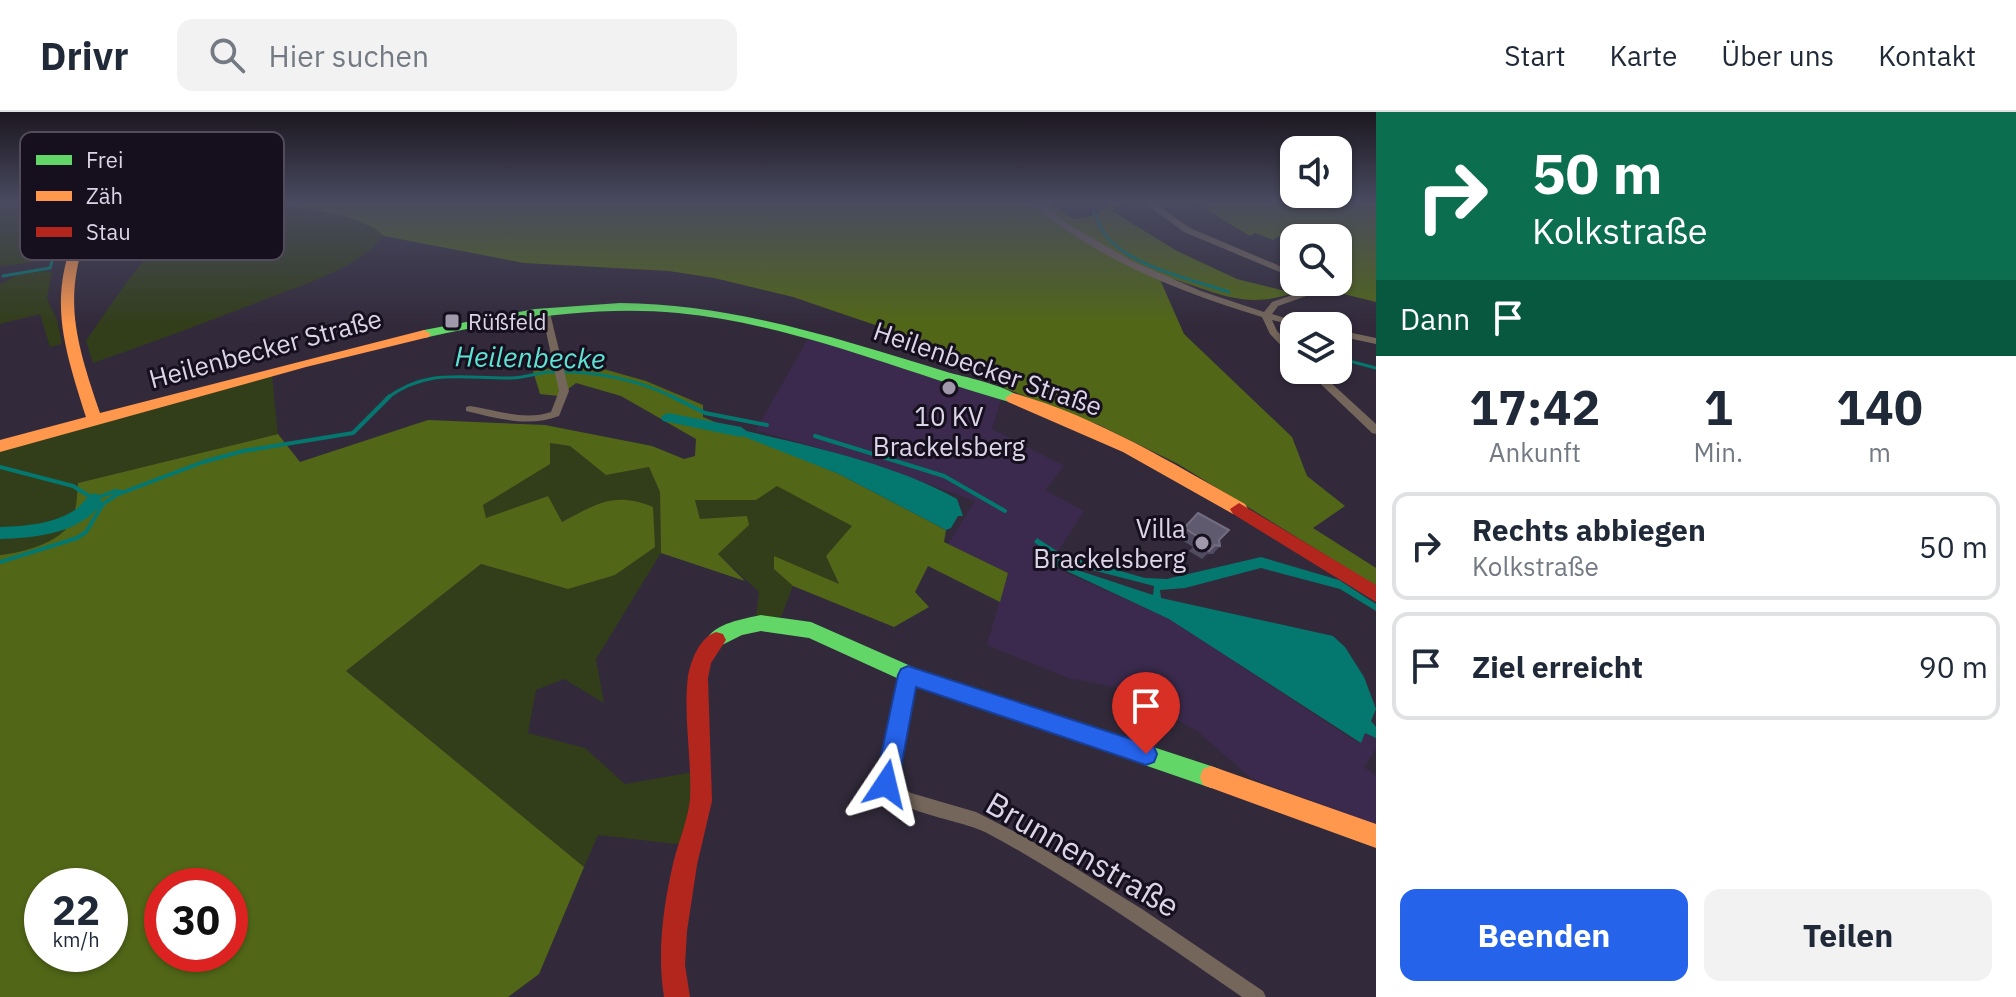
<!DOCTYPE html>
<html lang="de">
<meta charset="utf-8">
<style>
body{margin:0;font-family:"IBM Plex Sans",sans-serif;background:#f2f2f3;color:#1f2937;height:100vh;display:flex;flex-direction:column;font-size:30px;white-space:nowrap}
*{box-sizing:border-box;margin:0}
p{font-size:26px;color:#747a83}
.icon{flex:none;width:44px;height:44px;fill:none;stroke:currentColor;stroke-width:2;stroke-linecap:round;stroke-linejoin:round}
.map{position:relative;flex:1;overflow:hidden}
.side{display:flex;flex-direction:column;background:#fff;width:640px}
.side>*{flex:none}
.top-card{background:#0b6e4f;color:#fff;overflow:hidden}
.fabs{position:absolute;left:1280px;top:24px;display:grid;gap:16px}
.fabs a{display:grid;place-items:center;width:72px;height:72px;border-radius:16px;background:#fff;box-shadow:0 2px 6px #0004;font-size:40px}
.speed{position:absolute;left:24px;top:756px;display:flex;gap:16px;font-size:40px;font-weight:700;text-align:center}
.speed>*{display:grid;place-content:center;width:104px;height:104px;border-radius:50%;background:#fff;box-shadow:0 2px 6px #0004;line-height:1}
.speed small{font-size:20px;font-weight:400}
.speed .limit{border:12px solid #d22;background:#fff;color:#111}
.pin{position:absolute;display:grid;place-items:center;width:68px;height:68px;color:#fff;margin:-82px -34px;border-radius:50% 50% 50% 0;rotate:-45deg;box-shadow:0 0 8px #0007}
.pin .icon{rotate:45deg}
.me{position:absolute;width:88px;margin:-44px;rotate:10deg;stroke-linejoin:round;filter:drop-shadow(0 0 6px #0008)}
.turn{display:flex;align-items:center;gap:28px;height:168px;padding:0 24px;font-size:36px}
.turn .icon{width:104px;height:104px;stroke-width:2.5}
.turn b{display:block;font-size:56px;line-height:68px}
.then{display:flex;align-items:center;height:76px;padding:0 24px;background:#0003;gap:16px;font-size:30px}
.eta{display:flex;justify-content:space-evenly;align-items:center;height:136px;text-align:center}
.eta b{font-size:48px;font-weight:700;line-height:56px}
.action{display:flex;gap:16px;margin-top:auto;padding:16px 24px}
.action a{flex:1;height:92px;border-radius:16px;background:#2563eb;color:#fff;font-size:32px;font-weight:700;line-height:92px;text-align:center}
.action a+a{background:#f2f2f3;color:#1f2937}
ul{padding:0;list-style:none}
li{display:flex;align-items:center;gap:24px;height:108px;margin:0 16px 12px;padding:0 8px;border:4px solid #e0e1e3;border-radius:16px}
li div{flex:1}
li b{display:block;font-size:30px}
li em{font-style:normal}
header{display:flex;align-items:center;gap:48px;box-sizing:border-box;height:112px;padding:0 40px;background:#fff;border-bottom:2px solid #e0e1e3}
header strong{font-size:38px}
nav{display:flex;gap:44px;margin-inline-start:auto;font-size:28px}
.search{width:560px;height:72px;background:#f2f2f3;display:flex;align-items:center;gap:20px;box-sizing:border-box;padding:0 28px;border-radius:16px;color:#747a83;font-size:30px}
main{display:flex;flex:1;min-height:0}
.map>svg:first-child{display:block}
</style>
<header>
<strong>Drivr</strong>
<div class="search"><svg class="icon" aria-label="search" viewBox="0 0 24 24"><circle cx="10" cy="10" r="6"/><path d="M15 15l6 6"/></svg>Hier suchen</div>
<nav><a>Start</a><a>Karte</a><a>Über uns</a><a>Kontakt</a></nav>
</header>
<main>
<div class="map">
<svg width="1376" height="885" viewBox="0 0 1376 885">
<rect width="100%" height="100%" fill="#322a3b"/>
<!-- built -->
<path fill="#3b2a4d" d="M812 220 1004 276 992 317 1064 354 1045 378 1084 399 1049 453 1169 507 1349 625 1361 631 1365 621 1376 626V637L1364 655 1376 664V713L1251 666 1197 619 1115 575 1068 566 987 533 1008 461 948 432 975 389 871 351 756 318Z"/>
<!-- green -->
<path fill="#323d1a" d="M0 89H93L66 145 0 155Z
M224 89C259 89 361 101 384 124 355 158 302 173 261 189 205 211 150 231 93 251L86 229C130 165 152 124 224 89Z
M44 159 52 160 47 187 57 208 62 232 50 235 40 202 0 212V172L17 163Z
M272 263 278 322 78 371C77 382 77 393 75 403 68 429 23 441 0 443V337Z
M550 331 570 334 606 363 649 355 660 380 661 441 596 547 604 591 564 567 536 578 528 621 585 636 625 672 699 659 685 733 598 723 584 755 346 559 481 452 568 477 597 392 561 410 547 384 486 407 483 393 549 352Z
M777 373 853 414 826 444 839 472 775 457 793 474 781 505H756L759 480 718 442 748 413 700 407 695 388H756Z"/>
<!-- forest -->
<path fill="#516717" fill-rule="evenodd" d="M249 89H1047L1073 107 1089 105 1109 94 1105 89H1127L1112 99 1177 139 1237 167 1293 181C1239 200 1209 175 1158 163L1184 222 1292 325 1307 364 1345 394 1313 416 1376 456V474L1178 352 1099 313 1004 276 1010 259 793 185 714 166 669 159 524 151 384 124C359 99 284 95 249 89Z
M1192 89H1376V190L1327 178 1325 170H1338V126L1294 128 1281 123 1273 128 1255 121 1250 124Z
M582 251 646 269 703 293V305L839 362 946 418 944 430 1008 461 1000 490 928 454 915 480 929 495 894 515 793 474 774 457V444L839 472 826 444 852 414 777 374 756 388H695L700 407 747 404 749 413 718 442 745 469 661 441 660 380 649 355 606 363 570 334 550 331V352L483 393 486 406 548 384 562 410C596 392 615 379 653 395L655 435 615 463 568 477 481 452 346 559 584 755 539 862 508 885H0V443C23 441 68 429 74 403 77 393 77 382 78 371L278 322 300 350 428 308 545 313 652 334 684 347 695 344 696 327 621 284 576 271 559 284 540 282 533 259ZM42 774H110V842H42ZM162 774H230V842H162Z"/>
<!-- water -->
<path fill="#04776f" fill-rule="evenodd" d="M742 318C813 335 892 351 957 387L963 404H958L951 416 946 418 839 362 740 323Z
M1037 426 1063 443 1145 466 1167 467 1261 445 1339 468 1376 492V499L1340 477 1261 456 1185 476 1160 478 1161 486 1333 524 1345 535 1364 565 1376 597 1371 609 1376 615V626L1365 621 1361 631 1169 507 1056 454V446L1034 430ZM1065 451 1154 474 1153 483 1065 454Z"/>
<g fill="none" stroke-linecap="round" stroke-linejoin="round">
<!-- stream-far1 -->
<path stroke="#04776f" stroke-width="3" d="M1093 98C1097 105 1099 114 1104 121 1127 154 1193 168 1229 180
M3 164 50 156 56 137 82 89
M1338 246 1376 256
M387 286C429 255 465 267 512 266 524 266 536 261 549 260 590 258 638 267 675 286"/>
<!-- stream -->
<path stroke="#04776f" stroke-width="4" d="M671 284 705 301 767 313
M815 324 944 364 1005 399
M0 355 73 374 94 387 115 379 121 380
M0 450 77 426 86 420 103 392 116 383 203 350 243 339 353 321 390 284"/>
<!-- canal -->
<path fill="#04776f" fill-rule="evenodd" d="M668 301 741 315 748 320 741 325 663 309 661 306 663 303Z
M94 381 99 383 102 391C80 422 34 426 0 427V415C26 414 53 412 75 398 83 392 86 385 94 381Z"/>
<!-- street -->
<path fill="#74665b" fill-rule="evenodd" d="M1029 89H1038L1066 111 1132 149 1201 179 1264 200 1272 190 1309 177 1310 176 1305 170H1314L1319 176 1315 181 1278 194 1272 202 1312 214H1297L1272 208 1277 219 1294 236V245L1291 244 1270 222 1262 205C1180 180 1095 147 1029 89Z
M1142 89H1152L1190 116 1294 160V166L1184 120Z
M546 198 550 201 569 279 559 304C529 316 496 306 466 299V295L470 294C496 298 525 309 551 300L559 279 542 201Z
M1338 218 1376 226V232L1338 224Z
M1306 258H1317L1376 312V322L1372 321Z
M908 557 913 559 915 563 894 669 911 681 976 700 1025 725 1142 797 1263 879 1266 885H1242C1183 844 1125 804 1064 766 1038 750 1012 734 985 720 961 708 890 699 880 675 878 671 879 667 880 663L901 563 903 559Z"/>
<!-- fast -->
<path fill="#63d668" fill-rule="evenodd" d="M620 191C734 192 839 227 947 260 965 265 1008 274 1021 286L1013 291C902 260 794 212 678 201 592 193 507 208 424 226L417 222 424 218 535 197Z
M761 503 811 510 922 559 1211 654 1219 657 1222 665 1219 673 1211 676 910 572 809 526 761 519 742 523 716 536 709 534 706 528C715 511 743 507 761 503Z"/>
<!-- slow -->
<path fill="#ff974d" fill-rule="evenodd" d="M90 89H101C60 174 71 216 100 301L424 218 431 222 429 225 306 255 0 340V328L86 305C58 217 46 175 90 89Z
M1013 281C1095 304 1172 351 1245 392L1248 397 1245 402H1233L1123 340 1008 290 1005 286Z
M1211 654 1376 712V736L1203 673 1200 665 1203 657Z"/>
<!-- jam -->
<path fill="#b3261e" fill-rule="evenodd" d="M1239 391 1376 473V490L1233 402 1230 397Z
M716 520 723 522 726 528 711 551 708 566 712 689 697 753 687 819 685 853 690 885H664C657 840 663 796 673 752 678 731 688 708 690 687 692 646 683 604 688 564 691 548 700 525 716 520Z"/>
</g>
<!-- wall -->
<path fill="#504b60" d="M1184 416 1219 429 1220 434 1213 442H1207L1202 447 1189 439 1193 435 1177 425Z"/>
<!-- building -->
<path fill="#605a6f" stroke="#736d82" stroke-width="2" d="M1198 401 1229 418 1219 428 1220 434 1215 433 1209 439 1196 431 1200 426 1184 416Z"/>
<!-- sky -->
<linearGradient id="sky" x2="0" y2="1"><stop stop-color="#1c1720"/><stop offset="0.42" stop-color="#494a60"/><stop offset="1" stop-color="#494a60" stop-opacity="0"/></linearGradient>
<rect width="1376" height="213" fill="url(#sky)"/>
<!-- route -->
<path fill="#2563eb" stroke="#184099" stroke-width="2" d="M908 554 1146 632 1154 635 1157 642 1154 650 1146 653 916 575 898 672 894 680 886 683 878 680 875 672 898 563 901 557Z"/>
<!-- markers -->
<g fill="#a098ab" stroke="#16101e" stroke-width="3">
<rect x="444" y="201" width="16" height="16" rx="4"/>
<circle cx="949" cy="276" r="8"/>
<circle cx="1202" cy="431" r="8"/>
</g>
<g text-anchor="middle" dominant-baseline="central" stroke-width="6" stroke-linejoin="round" paint-order="stroke">
<!-- far-poi labels -->
<g font-size="22" fill="#dcd4e8" stroke="#16101e" text-anchor="start">
<text x="468" y="209">Rüßfeld</text>
</g>
<!-- street labels -->
<g font-size="26" fill="#dcd4e8" stroke="#16101e">
<text transform="translate(265 236) rotate(-15)">Heilenbecker Straße</text>
<text transform="translate(988 256) rotate(19)">Heilenbecker Straße</text>
</g>
<!-- poi labels -->
<g font-size="26" fill="#dcd4e8" stroke="#16101e">
<text x="949" y="304">10 KV<tspan x="949" dy="30">Brackelsberg</tspan></text>
<text x="1186" y="416" text-anchor="end">Villa<tspan x="1186" dy="30">Brackelsberg</tspan></text>
</g>
<!-- water labels -->
<g font-size="28" font-style="italic" fill="#5de3d4" stroke="#16101e">
<text transform="translate(530 245) rotate(1)">Heilenbecke</text>
</g>
<!-- near-street labels -->
<g font-size="32" fill="#dcd4e8" stroke="#16101e">
<text transform="translate(1083 742) rotate(30)">Brunnenstraße</text>
</g>
</g>
<!-- legend -->
<rect x="20" y="20" width="264" height="128" rx="12" fill="#16101e" stroke="#514b5b" stroke-width="2"/>
<rect x="36" y="43" width="36" height="10" fill="#63d668"/>
<rect x="36" y="79" width="36" height="10" fill="#ff974d"/>
<rect x="36" y="115" width="36" height="10" fill="#b3261e"/>
<g font-size="22" fill="#dcd4e8">
<text x="86" y="56">Frei</text>
<text x="86" y="92">Zäh</text>
<text x="86" y="128">Stau</text>
</g>
</svg>
<div class="fabs">
<a><svg class="icon" aria-label="sound" viewBox="0 0 24 24"><path d="M4 9h4l5-4v14l-5-4H4zM17 9q2 3 0 6"/></svg></a>
<a><svg class="icon" aria-label="search" viewBox="0 0 24 24"><circle cx="10" cy="10" r="6"/><path d="M15 15l6 6"/></svg></a>
<a><svg class="icon" aria-label="layers" viewBox="0 0 24 24"><path d="M12 4l9 5-9 5-9-5zM3 14l9 5 9-5"/></svg></a>
</div>
<div class="speed"><div>22<small>km/h</small></div><div class="limit">30</div></div>
<div class="pin" style="left:1146px;top:642px;background:#d93025"><svg class="icon" aria-label="arrive" viewBox="0 0 24 24"><path d="M6 21V4h12l-3 4 3 4H6"/></svg></div>
<svg class="me" style="left:886px;top:672px" viewBox="-20 -20 40 40"><path d="M0-17L14 15 0 8-14 15z" fill="#2563eb" stroke="#fff" stroke-width="4"/></svg>
</div>
<section class="side">
<div class="top-card">
<div class="turn"><svg class="icon" aria-label="right" viewBox="0 0 24 24"><path d="M7 20v-9h11M14 6l5 5-5 5"/></svg><div><b>50 m</b>Kolkstraße</div></div>
<div class="then">Dann<svg class="icon" aria-label="arrive" viewBox="0 0 24 24"><path d="M6 21V4h12l-3 4 3 4H6"/></svg></div>
</div>
<div class="eta">
<div><b>17:42</b><p>Ankunft</p></div>
<div><b>1</b><p>Min.</p></div>
<div><b>140</b><p>m</p></div>
</div>
<ul>
<li><svg class="icon" aria-label="right" viewBox="0 0 24 24"><path d="M7 20v-9h11M14 6l5 5-5 5"/></svg><div><b>Rechts abbiegen</b><p>Kolkstraße</p></div><em>50 m</em></li>
<li><svg class="icon" aria-label="arrive" viewBox="0 0 24 24"><path d="M6 21V4h12l-3 4 3 4H6"/></svg><div><b>Ziel erreicht</b></div><em>90 m</em></li>
</ul>
<div class="action"><a>Beenden</a><a>Teilen</a></div>
</section>
</main>
